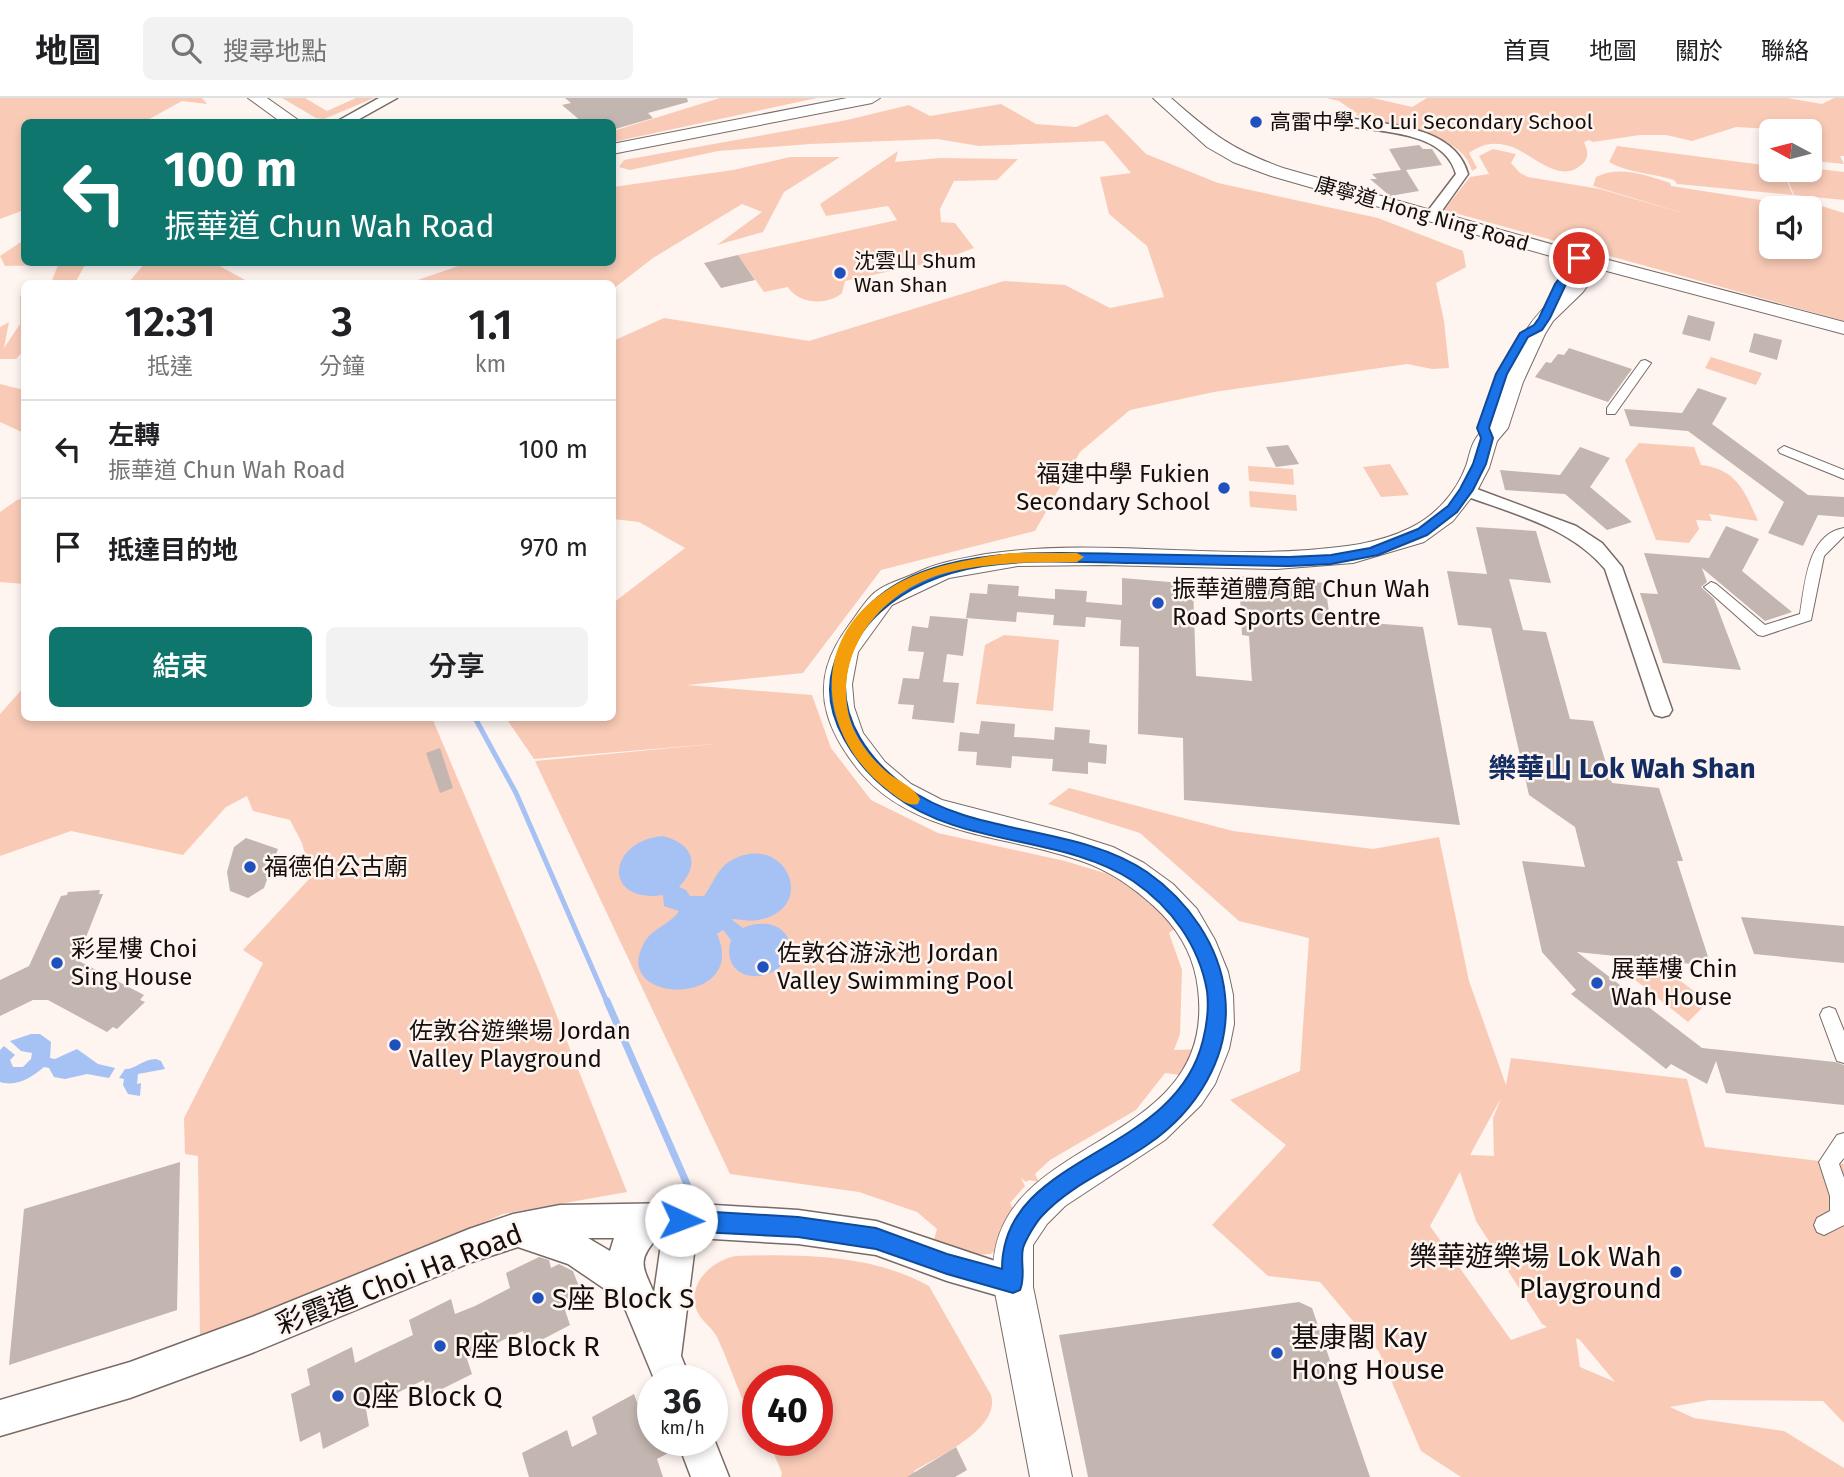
<!DOCTYPE html>
<html lang="zh-TW">
<meta charset="utf-8">
<style>
body{margin:0;font-family:"Fira Sans","Noto Sans TC",sans-serif;background:#f2f2f2;color:#202124;height:100vh;display:flex;flex-direction:column;font-size:26px;white-space:nowrap}
*{box-sizing:border-box;margin:0}
p{font-size:23px;color:#757577}
.icon{flex:none;width:38px;height:38px;fill:none;stroke:currentColor;stroke-width:2;stroke-linecap:round;stroke-linejoin:round}
.map{position:relative;flex:1;overflow:hidden}
.panel{position:absolute;left:21px;top:182px;width:595px;height:441px;display:flex;flex-direction:column;background:#fff;border-radius:10px;box-shadow:0 4px 10px #0003}
.panel>*{flex:none}
.top-card{position:absolute;left:21px;top:21px;width:595px;height:147px;border-radius:10px;box-shadow:0 4px 10px #0003;background:#0f766e;color:#fff;overflow:hidden}
.needle{width:46px;rotate:277deg}
.tools{position:absolute;left:1759px;top:21px;display:grid;gap:14px}
.tools a{display:grid;place-items:center;width:63px;height:63px;border-radius:10px;background:#fff;box-shadow:0 4px 10px #0003;font-size:35px}
.speed{position:absolute;left:637px;top:1267px;display:flex;gap:14px;font-size:35px;font-weight:700;text-align:center}
.speed>*{display:grid;place-content:center;width:91px;height:91px;border-radius:50%;background:#fff;box-shadow:0 4px 10px #0003;line-height:1}
.speed small{font-size:18px;font-weight:400}
.speed .limit{border:10px solid #d22;background:#fff;color:#111}
.pin{position:absolute;display:grid;place-items:center;width:60px;height:60px;color:#fff;margin:-30px;border:4px solid #fff;border-radius:50%;box-shadow:0 2px 7px #0007}
.me{position:absolute;width:77px;margin:-38px;rotate:92deg;stroke-linejoin:round;filter:drop-shadow(0 0 5px #0008)}
.turn{display:flex;align-items:center;gap:24px;height:147px;padding:0 28px;font-size:32px}
.turn .icon{width:91px;height:91px;stroke-width:2.5}
.turn b{display:block;font-size:49px;line-height:60px}
.eta{display:flex;justify-content:space-evenly;align-items:center;height:119px;text-align:center}
.eta b{font-size:42px;font-weight:600;line-height:49px}
.primary-button{display:flex;gap:14px;margin-top:auto;padding:14px 28px}
.primary-button a{flex:1;height:80px;border-radius:10px;background:#0f766e;color:#fff;font-size:28px;font-weight:600;line-height:80px;text-align:center}
.primary-button a+a{background:#f2f2f2;color:#202124}
ul{padding:0;list-style:none}
li{display:flex;align-items:center;gap:21px;height:98px;padding:0 28px;border-top:2px solid #e0e0e0}
li div{flex:1}
li b{display:block;font-size:26px}
li em{font-style:normal}
header{display:flex;align-items:center;gap:42px;box-sizing:border-box;height:98px;padding:0 35px;background:#fff;border-bottom:2px solid #e0e0e0}
header strong{font-size:33px}
nav{display:flex;gap:38px;margin-inline-start:auto;font-size:24px}
.search{width:490px;height:63px;background:#f2f2f2;display:flex;align-items:center;gap:18px;box-sizing:border-box;padding:0 24px;border-radius:10px;color:#757577;font-size:26px}
.map>svg:first-child{display:block}
</style>
<header>
<strong>地圖</strong>
<div class="search"><svg class="icon" aria-label="search" viewBox="0 0 24 24"><circle cx="10" cy="10" r="6"/><path d="M15 15l6 6"/></svg>搜尋地點</div>
<nav><a>首頁</a><a>地圖</a><a>關於</a><a>聯絡</a></nav>
</header>
<div class="map">
<svg width="1844" height="1379" viewBox="0 0 1844 1379">
<rect width="100%" height="100%" fill="#fef4f0"/>
<!-- green -->
<path fill="#f9cbb7" fill-rule="evenodd" d="M0 0H202L207 6 182 3 144 24H24V112L0 121Z
M282 0H305L327 13 356 0H374L324 21 316 20Z
M720 0H817L613 44V33Z
M1326 0H1373L1412 9 1427 0H1787L1822 6 1834 0H1844V58H1840L1844 66 1814 63 1810 59V33L1736 29 1692 43 1666 37H1640L1593 44 1589 42 1584 44C1588 54 1590 60 1580 68 1557 87 1527 50 1505 47 1491 44 1481 47 1469 55L1477 70 1472 73C1463 34 1389 26 1355 17L1358 16 1339 3Z
M1001 6 1036 26 1076 29 1107 16 1146 56 1218 85 1378 120 1463 153 1466 169 1436 185 1444 223 1449 270 1432 271 1407 266 1214 294 1130 312 1080 354 1035 433 881 472 803 575 687 587 812 597 831 650 871 702 938 735 1065 763 1108 776 1142 797 1149 806 1169 810 1180 827 1169 835 1182 872 1180 936 1174 952 1203 951 1188 978 1165 975 1136 1012 1050 1062 1035 1076 1039 1084 1029 1082 1026 1084 1021 1080 1025 1088 1010 1105 1024 1132 991 1156 929 1160 937 1131 917 1114 859 1094 730 1076 535 663 713 646 534 661 506 620H612L613 505 685 450 639 424 613 421V243L664 220 809 243 1004 183 1065 187 1110 210 1164 199 1147 148 1109 116 1100 79 1131 75 1104 43 979 48 937 41 810 46 718 53 630 72 619 69 624 62 847 22 909 7 930 18Z
M1617 48 1771 68V72H1782L1793 97 1677 86 1674 82C1652 75 1628 75 1609 64Z
M1493 51 1516 56 1511 65 1520 75 1528 79 1600 91 1693 118 1593 88 1596 79C1619 67 1646 77 1670 85L1671 88 1767 103 1815 106 1844 115V223L1444 112 1470 79 1489 76 1479 58ZM1810 110V149H1771V110Z
M898 53 895 64 940 60 1018 61 997 82 954 83 940 111 941 124 955 125 974 150 942 162 845 183 842 195C827 208 798 206 788 189L764 194 738 157 897 122 888 108 826 118 820 106Z
M790 59H840L784 94 763 134 717 147 762 114 742 106 653 160 613 191 612 186 409 185 467 165 612 164 613 89 733 72Z
M1810 70 1844 74V102L1794 97 1784 72Z
M24 142V164L86 165 75 185H51L58 167 5 168 0 158Z
M146 164 214 165 247 183 128 185Z
M20 198 24 199V252L16 261H0V229L9 224 4 250 20 226Z
M1711 259 1762 275 1756 287 1705 270Z
M0 286 24 292V335L0 324Z
M1639 345 1694 349 1701 367C1737 371 1745 394 1758 423L1709 416 1712 423 1696 422 1699 431 1689 445 1656 442 1625 362Z
M1390 366 1409 397 1381 399 1363 369Z
M1248 368 1293 371 1294 387 1249 383Z
M1249 393 1296 397 1297 413 1250 409Z
M24 400V486L0 484V414L17 402Z
M1004 537 1059 542 1053 613 976 606 985 547Z
M24 589V620H432L539 873 627 1094 503 1116 251 1228 200 1245 198 1058 185 1056 184 1020 263 865 243 852 311 779 302 745 290 722 253 713 247 698 226 709 183 757 71 733 0 758V616Z
M1069 690 1233 733 1373 751 1439 739 1469 883 1506 987 1511 960 1687 981 1705 1049 1844 1066V1325L1823 1303 1709 1302 1670 1309 1694 1320 1784 1333 1844 1370V1379H1461L1421 1353 1379 1254 1320 1184 1268 1178 1212 1127 1286 1047 1230 1002 1300 973 1309 840 1239 823 1140 735 1048 706ZM1501 1000 1493 1020 1494 1058 1470 1057ZM1460 1074 1476 1123 1542 1226 1547 1229 1511 1242 1430 1128ZM1576 1240 1580 1242 1615 1284 1580 1269Z
M1631 868 1665 871 1708 904 1688 924 1634 881Z
M736 1158C801 1156 871 1156 929 1188L991 1297C1001 1331 937 1359 914 1373L916 1379H781L782 1375 768 1342H817V1283H758V1317L752 1305 742 1300C733 1279 726 1258 717 1239 712 1229 701 1223 697 1213 686 1186 712 1162 736 1158Z"/>
<!-- water -->
<path fill="#a6c1f3" d="M662 738C693 745 701 766 679 789L686 792 690 798H704C713 786 717 771 730 763 784 731 821 810 758 822 749 824 739 821 731 821L743 830C764 821 788 826 791 851 779 891 718 886 731 842L723 832 717 836C750 909 609 908 644 845 652 830 670 827 679 813L664 808 663 797C603 806 606 744 662 738Z
M31 936H40L51 944 50 960 55 961 77 951 98 966 115 970 109 980 87 976 65 981 54 979 49 970 44 969C31 980 17 989 0 984V952L4 948 15 957 10 962 13 969H23L31 961 32 955 21 953 10 943Z
M156 961 161 963 165 971 138 976 137 986 141 985 140 998 128 996 123 987 124 981 119 980 125 971C134 972 143 961 156 961Z"/>
<g fill="none" stroke-linecap="round" stroke-linejoin="round">
<!-- stream-far1 -->
<path stroke="#a6c1f3" stroke-width="5" d="M475 620 516 695 607 904"/>
<!-- stream -->
<path stroke="#a6c1f3" stroke-width="7" d="M607 903 690 1093"/>
</g>
<!-- building -->
<path fill="#c3b5af" d="M565 0H687L688 4 648 15 653 20 612 32V24H582L562 7 571 5Z
M1419 47 1423 51H1432L1442 67 1406 72 1419 93 1390 98 1370 81H1377L1372 76 1401 72 1389 51Z
M738 157 755 182 721 190 704 165Z
M1688 217 1715 224 1710 243 1682 236Z
M1754 235 1782 242 1777 262 1749 254Z
M1569 250 1632 271 1608 304 1535 279 1546 264 1551 265 1558 256 1564 257Z
M1698 290 1727 300 1712 326 1808 397 1844 399V419L1818 417 1803 448 1768 435 1784 404 1688 333 1630 328 1624 311 1682 315Z
M1288 347 1299 366 1276 369 1266 349Z
M1580 349 1610 360 1590 389 1632 424 1607 432 1565 396 1505 392 1500 372 1560 377Z
M1726 428 1759 441 1742 473 1792 514 1765 523 1702 470 1707 484 1701 489 1714 501 1741 572 1663 565 1640 495 1658 496 1644 455 1709 460Z
M1476 429 1536 433 1551 485 1509 481 1523 532 1546 534 1570 621 1593 623 1612 685 1659 690 1683 763H1677L1711 868 1577 854 1702 950 1835 964 1844 967V1007L1726 995 1716 963 1707 986 1671 966 1666 971 1571 896 1576 892 1542 854 1522 763 1585 769 1575 729 1529 697 1491 530 1458 527 1447 473 1487 476Z
M1239 478 1325 485 1330 522 1423 529 1460 727 1184 702 1183 640 1138 636 1139 549 1120 548 1121 522 1086 519 1085 529 1053 527 1054 517 1017 514 1016 524 966 520 970 495 987 496 988 486 1019 488 1018 498 1055 501V491L1087 493 1086 504 1122 507V480L1193 486 1196 578 1252 583 1249 538 1242 537Z
M930 518 968 521 963 558 947 556 943 584 959 585 954 625 912 621 914 607 898 606 903 580 919 581 924 554 908 553 912 528 928 530Z
M981 623 1015 626 1014 639 1033 640 1054 642 1055 629 1090 632 1089 645 1107 647 1106 666 1088 664V676L1052 673 1053 661 1036 660 1012 658 1011 670 976 667 977 654 958 653 960 634 979 636Z
M440 650 453 690 440 695 426 655Z
M246 740 278 751 264 790 248 800 230 793 227 774 234 749Z
M100 792 99 796H103L77 862 144 897 140 902 145 904 117 931 113 929 107 934 48 902H33L0 918V882L29 868 61 798 67 797 68 794Z
M1741 819 1844 828V865L1754 856Z
M180 1064 177 1212 9 1267 24 1111Z
M539 1159 549 1162 551 1170 559 1166 573 1173 584 1202 565 1212 570 1227 528 1249 523 1233 505 1241 467 1261 472 1276 428 1298 424 1282 405 1291 366 1311 369 1328 323 1351 320 1334 300 1344 291 1296 310 1287 307 1271 352 1249 355 1265 375 1255 413 1237 409 1222 451 1201 455 1216 475 1208 510 1190 506 1175Z
M1299 1204 1312 1210 1370 1379H1088L1059 1237Z
M634 1296 640 1313 653 1307V1342H670L674 1352 657 1361 663 1379H529L522 1355 567 1332 572 1349 597 1336 592 1319Z
M956 1349 967 1372 955 1379H907Z"/>
<g fill="none" stroke-linecap="round" stroke-linejoin="round">
<defs>
<path id="pedestrian" d="M1645 262 1651 265 1615 316H1607V310L1641 263Z
M1784 348 1844 372V381L1780 355 1778 352Z
M1844 430V438L1824 458 1811 522 1763 538 1758 537 1704 489 1711 484 1716 486 1765 527 1800 516C1805 487 1807 436 1844 430Z
M1829 909 1835 911 1844 933V965L1837 963 1820 917 1823 911Z
M1844 1035V1060L1839 1066 1844 1080V1127L1824 1137 1817 1134 1814 1127 1817 1120 1830 1113V1098L1819 1064 1837 1037Z"/>
<path id="minor" d="M1348 20C1389 27 1455 28 1468 76L1436 121 1431 122 1424 118 1456 76C1444 32 1380 35 1344 27V21Z
M1466 387 1576 428 1602 445 1622 469 1672 612 1669 617 1662 619 1655 617 1652 612 1605 471C1569 428 1510 415 1460 396L1458 392Z"/>
<path id="tertiary" d="M379 0H397L354 24H336Z
M681 1105 798 1112 876 1123 1025 1173 1030 1185 1025 1197 1013 1202 947 1183 876 1157 798 1146 696 1140 681 1258 691 1283H655L626 1213 618 1200 568 1166 518 1149 469 1165 252 1255 130 1300 0 1338V1302L130 1264 252 1219 469 1131 513 1116 560 1107ZM658 1139H662L654 1195C643 1169 636 1163 658 1139ZM588 1140H614L610 1153Z
M712 1336 729 1379H691L677 1342H712Z"/>
<path id="secondary" d="M248 0H267L301 24H281Z
M847 0H880L872 5 612 56V46Z
M1153 0H1171C1212 36 1231 51 1283 70L1586 156 1844 224V236L1599 171 1583 194 1553 223 1545 236 1523 284 1508 330 1497 343 1489 370 1478 391 1453 423 1424 444 1353 465 1276 471 1103 467 1018 468 949 480 892 507 858 554 852 586 854 609 863 635 885 664 911 686 942 702 1069 735 1113 749 1144 765 1173 786 1197 811 1215 842 1228 874 1233 897 1234 926 1229 951 1215 986 1201 1007 1165 1042 1065 1108 1047 1126 1033 1147V1189L1072 1379H1030L994 1189C977 1032 1219 1059 1198 891 1195 862 1182 837 1162 816 1142 796 1118 778 1092 767 1012 735 909 742 853 665 842 650 832 634 827 615 818 582 829 554 849 527 856 518 863 506 872 497 882 487 900 482 914 476 937 464 960 461 986 456 1093 440 1201 460 1308 452 1343 449 1378 446 1410 430 1435 418 1456 395 1466 368 1469 360 1470 350 1475 342 1478 336 1483 333 1486 327 1491 320 1492 308 1495 300 1504 276 1514 253 1527 231 1542 207 1566 191 1582 167L1271 78 1233 64 1207 49Z"/>
</defs>
<!-- pedestrian casing -->
<use href="#pedestrian" stroke="#786b66" stroke-width="2"/>
<!-- minor casing -->
<use href="#minor" stroke="#786b66" stroke-width="3"/>
<!-- tertiary casing -->
<use href="#tertiary" stroke="#786b66" stroke-width="3"/>
<!-- secondary casing -->
<use href="#secondary" stroke="#786b66" stroke-width="2"/>
<!-- pedestrian -->
<use href="#pedestrian" fill="#fff" fill-rule="evenodd"/>
<!-- minor -->
<use href="#minor" fill="#fff" fill-rule="evenodd"/>
<!-- tertiary -->
<use href="#tertiary" fill="#fff" fill-rule="evenodd"/>
<!-- secondary -->
<use href="#secondary" fill="#fff" fill-rule="evenodd"/>
</g>
<!-- route -->
<path fill="#1a73e8" stroke="#114b97" stroke-width="2" d="M1579 157 1585 160 1566 186 1550 220 1542 232 1528 239 1507 276 1489 330 1493 340 1486 366 1473 392 1457 414 1427 437 1378 457 1331 466 1289 468C1236 467 1184 466 1132 465 1046 464 949 452 880 514 862 530 850 552 846 575 839 622 870 663 906 689 974 739 1076 726 1147 774 1187 802 1220 847 1225 897 1232 958 1196 1014 1147 1047 1111 1072 1071 1086 1041 1119 1035 1126 1026 1141 1023 1150 1020 1164 1026 1178 1020 1192L1013 1195 947 1176 876 1151 798 1139 681 1133 674 1130 671 1122 674 1115 681 1112 798 1119 876 1130 947 1156 1002 1171C1002 1054 1175 1060 1203 942 1207 926 1209 909 1207 893 1199 847 1171 809 1133 783 1063 737 961 749 894 697 857 670 819 618 833 570 868 443 1021 454 1125 456 1180 457 1234 458 1289 459L1331 457 1370 450 1418 431 1448 408 1460 391 1473 366 1481 340 1477 330 1496 276 1520 235 1534 227 1539 220 1555 186 1576 158Z"/>
<!-- slow -->
<path fill="#f59e0b" d="M1010 455H1077L1084 459 1077 464C1034 464 993 464 950 474 885 489 833 550 849 618 854 639 871 661 888 675 898 683 914 689 920 701L918 706C907 709 899 700 890 694 819 641 807 543 887 492 925 467 966 462 1010 455Z"/>
<!-- markers -->
<g fill="#1e51be" stroke="#fef4f0" stroke-width="2.5">
<circle cx="1256" cy="24" r="7"/>
<circle cx="840" cy="175" r="7"/>
<circle cx="1224" cy="390" r="7"/>
<circle cx="1158" cy="505" r="7"/>
<circle cx="250" cy="769" r="7"/>
<circle cx="57" cy="865" r="7"/>
<circle cx="763" cy="869" r="7"/>
<circle cx="1597" cy="885" r="7"/>
<circle cx="395" cy="947" r="7"/>
<circle cx="1676" cy="1174" r="7"/>
<circle cx="538" cy="1200" r="7"/>
<circle cx="440" cy="1248" r="7"/>
<circle cx="1277" cy="1255" r="7"/>
<circle cx="338" cy="1298" r="7"/>
</g>
<g text-anchor="middle" dominant-baseline="central" stroke-width="5" stroke-linejoin="round" paint-order="stroke">
<!-- far-poi labels -->
<g font-size="21" fill="#140f0d" stroke="#fef4f0" text-anchor="start">
<text x="1270" y="24">高雷中學 Ko Lui Secondary School</text>
<text x="854" y="163">沈雲山 Shum<tspan x="854" dy="24">Wan Shan</tspan></text>
</g>
<!-- far-street labels -->
<g font-size="21" fill="#140f0d" stroke="#fef4f0">
<text transform="translate(1422 116) rotate(16)">康寧道 Hong Ning Road</text>
</g>
<!-- poi labels -->
<g font-size="24" fill="#140f0d" stroke="#fef4f0" text-anchor="start">
<text x="1210" y="376" text-anchor="end">福建中學 Fukien<tspan x="1210" dy="28">Secondary School</tspan></text>
<text x="1172" y="491">振華道體育館 Chun Wah<tspan x="1172" dy="28">Road Sports Centre</tspan></text>
<text x="264" y="769">福德伯公古廟</text>
<text x="71" y="851">彩星樓 Choi<tspan x="71" dy="28">Sing House</tspan></text>
<text x="777" y="855">佐敦谷游泳池 Jordan<tspan x="777" dy="28">Valley Swimming Pool</tspan></text>
<text x="1611" y="871">展華樓 Chin<tspan x="1611" dy="28">Wah House</tspan></text>
<text x="409" y="933">佐敦谷遊樂場 Jordan<tspan x="409" dy="28">Valley Playground</tspan></text>
</g>
<!-- quarter labels -->
<g font-size="28" font-weight="bold" fill="#132c62" stroke="#fef4f0">
<text x="1622" y="670">樂華山 Lok Wah Shan</text>
</g>
<!-- near-poi labels -->
<g font-size="28" fill="#140f0d" stroke="#fef4f0" text-anchor="start">
<text x="1662" y="1158" text-anchor="end">樂華遊樂場 Lok Wah<tspan x="1662" dy="32">Playground</tspan></text>
<text x="552" y="1200">S座 Block S</text>
<text x="1291" y="1239">基康閣 Kay<tspan x="1291" dy="32">Hong House</tspan></text>
<text x="454" y="1248">R座 Block R</text>
<text x="352" y="1298">Q座 Block Q</text>
</g>
<!-- near-street labels -->
<g font-size="28" fill="#140f0d" stroke="#fef4f0">
<text transform="translate(399 1181) rotate(-21)">彩霞道 Choi Ha Road</text>
</g>
</g>
</svg>
<div class="tools">
<a><svg class="needle" viewBox="-14 -14 28 28"><path d="M0-13l5 13h-10z" fill="#e53935"/><path d="M0 13l5-13h-10z" fill="#757577"/></svg></a>
<a><svg class="icon" aria-label="sound" viewBox="0 0 24 24"><path d="M4 9h4l5-4v14l-5-4H4zM17 9q2 3 0 6"/></svg></a>
</div>
<div class="speed"><div>36<small>km/h</small></div><div class="limit">40</div></div>
<div class="pin" style="left:1579px;top:160px;background:#d93025"><svg class="icon" aria-label="arrive" viewBox="0 0 24 24"><path d="M6 21V4h12l-3 4 3 4H6"/></svg></div>
<svg class="me" style="left:681px;top:1122px" viewBox="-20 -20 40 40"><circle r="19" fill="#fff"/><path d="M0-13L10 11 0 6-10 11z" fill="#1a73e8"/></svg>
<div class="top-card">
<div class="turn"><svg class="icon" aria-label="left" viewBox="0 0 24 24"><path d="M17 20v-9H6M10 6l-5 5 5 5"/></svg><div><b>100 m</b>振華道 Chun Wah Road</div></div>
</div>
<section class="panel">
<div class="eta">
<div><b>12:31</b><p>抵達</p></div>
<div><b>3</b><p>分鐘</p></div>
<div><b>1.1</b><p>km</p></div>
</div>
<ul>
<li><svg class="icon" aria-label="left" viewBox="0 0 24 24"><path d="M17 20v-9H6M10 6l-5 5 5 5"/></svg><div><b>左轉</b><p>振華道 Chun Wah Road</p></div><em>100 m</em></li>
<li><svg class="icon" aria-label="arrive" viewBox="0 0 24 24"><path d="M6 21V4h12l-3 4 3 4H6"/></svg><div><b>抵達目的地</b></div><em>970 m</em></li>
</ul>
<div class="primary-button"><a>結束</a><a>分享</a></div>
</section>
</div>
